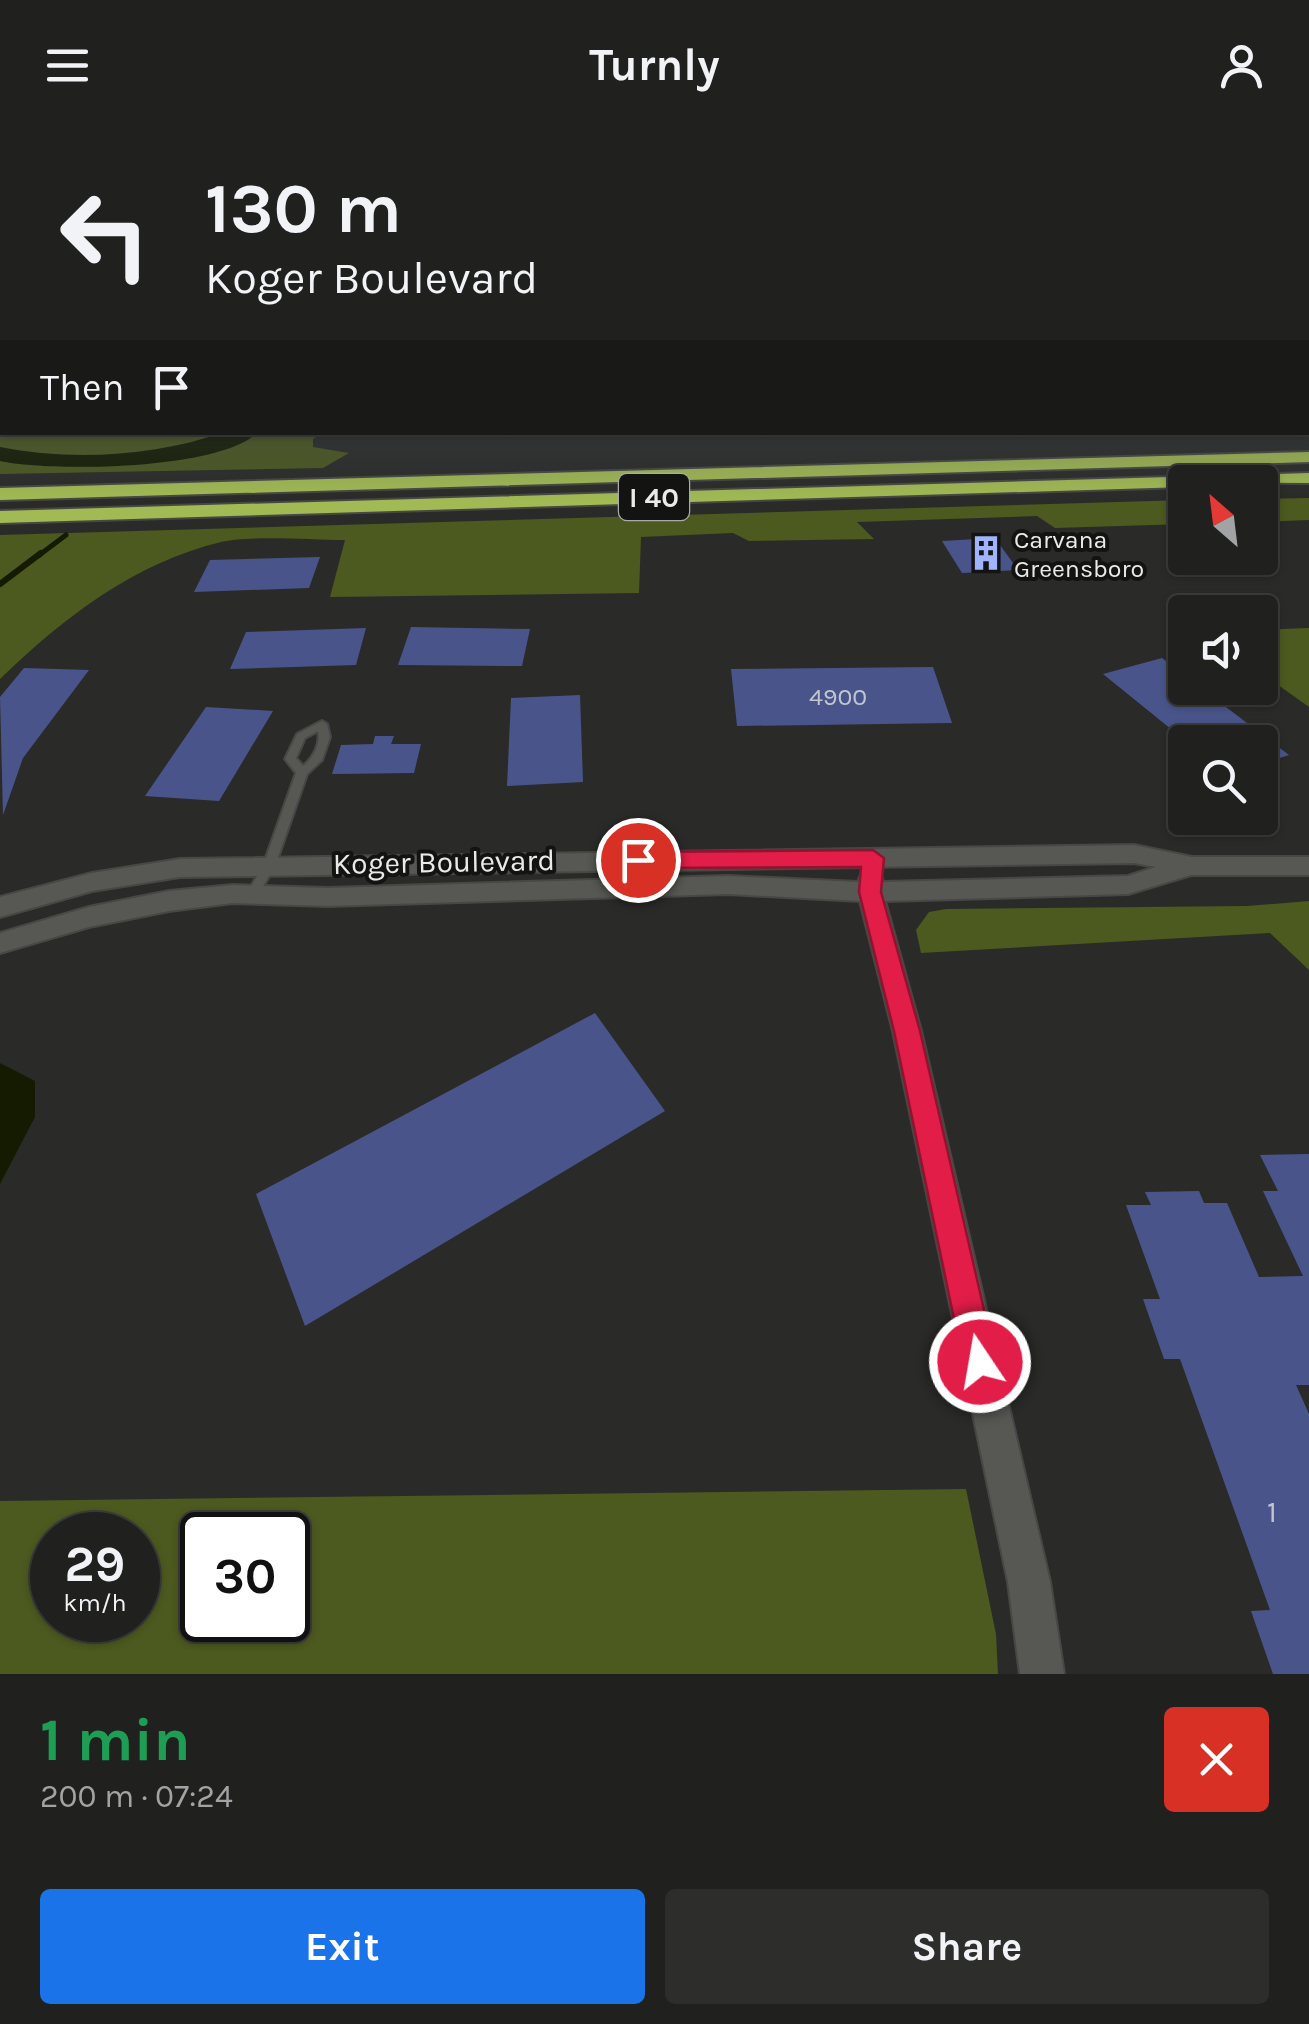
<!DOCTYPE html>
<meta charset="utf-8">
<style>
body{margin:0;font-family:Karla,sans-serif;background:#2d2d2b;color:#f1f3f6;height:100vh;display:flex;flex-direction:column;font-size:38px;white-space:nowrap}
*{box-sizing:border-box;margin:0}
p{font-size:32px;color:#a2a3a4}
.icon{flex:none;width:55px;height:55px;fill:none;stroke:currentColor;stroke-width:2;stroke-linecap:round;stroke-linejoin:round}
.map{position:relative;height:1544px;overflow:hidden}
.side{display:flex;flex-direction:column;background:#20201e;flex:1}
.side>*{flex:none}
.banner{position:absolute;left:0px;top:0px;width:1310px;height:305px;box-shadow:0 2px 8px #0004,0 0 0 2px #3d3e3c;background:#20201e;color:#f1f3f6;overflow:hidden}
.needle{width:65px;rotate:332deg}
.buttons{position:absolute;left:1168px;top:335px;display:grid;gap:20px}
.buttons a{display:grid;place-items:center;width:110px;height:110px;border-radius:10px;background:#20201e;box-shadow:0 2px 8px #0004,0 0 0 2px #3d3e3c;font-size:50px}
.speed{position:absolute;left:30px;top:1382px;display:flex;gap:20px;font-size:50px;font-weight:700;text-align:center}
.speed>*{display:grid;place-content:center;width:130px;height:130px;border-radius:50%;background:#20201e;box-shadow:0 2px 8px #0004,0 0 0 2px #3d3e3c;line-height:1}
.speed small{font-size:25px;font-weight:400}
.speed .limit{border:5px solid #111;border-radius:15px;background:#fff;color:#111}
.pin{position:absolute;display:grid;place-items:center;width:85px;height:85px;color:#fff;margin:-42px;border:5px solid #fff;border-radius:50%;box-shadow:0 2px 10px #0007}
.me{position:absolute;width:110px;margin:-55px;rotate:348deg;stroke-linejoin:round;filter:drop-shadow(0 0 8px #0008)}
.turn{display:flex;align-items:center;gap:35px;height:210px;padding:0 40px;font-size:45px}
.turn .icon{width:130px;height:130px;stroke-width:2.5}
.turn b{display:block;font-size:70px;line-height:85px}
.then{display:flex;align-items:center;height:95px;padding:0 40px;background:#0003;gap:20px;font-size:38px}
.round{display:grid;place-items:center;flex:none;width:105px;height:105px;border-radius:10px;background:#2d2d2b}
.summary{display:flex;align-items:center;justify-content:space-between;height:170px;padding:0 40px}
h1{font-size:60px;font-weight:700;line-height:75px;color:#1e9e55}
.cta{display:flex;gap:20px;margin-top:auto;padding:20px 40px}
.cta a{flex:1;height:115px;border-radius:10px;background:#1a73e8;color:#fff;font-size:40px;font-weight:700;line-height:115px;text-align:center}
.cta a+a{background:#2d2d2b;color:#f1f3f6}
header{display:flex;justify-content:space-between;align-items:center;height:130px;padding:0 40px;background:#20201e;font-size:45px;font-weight:700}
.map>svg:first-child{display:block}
</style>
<header><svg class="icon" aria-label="menu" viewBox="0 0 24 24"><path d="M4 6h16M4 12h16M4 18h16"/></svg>Turnly<svg class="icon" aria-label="person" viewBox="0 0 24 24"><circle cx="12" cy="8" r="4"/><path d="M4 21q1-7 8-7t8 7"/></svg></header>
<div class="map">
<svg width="1309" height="1544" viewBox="0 0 1309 1544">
<rect width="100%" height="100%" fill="#2a2b28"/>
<!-- green -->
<path fill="#4c591f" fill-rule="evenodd" d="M0 292 2 302 322 303 313 309V317L349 323 323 338 0 344Z
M1309 368V390L1260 392V369Z
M1185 370V394L1055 398 1037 386 857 392 874 409 749 411 733 403 641 407 639 463 330 467 345 410C311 410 252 405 221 412 134 433 63 488 0 549V405Z
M1309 498V577L1260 542V500Z
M1309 771V840L1270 803 921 823 916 800 929 782 946 779 1247 776Z
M966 1359 996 1504 998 1544H0V1371ZM52 1405H138V1490H52ZM202 1405H288V1490H202Z"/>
<!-- water -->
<path fill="#141b00" d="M0 933 35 951V987L0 1054Z"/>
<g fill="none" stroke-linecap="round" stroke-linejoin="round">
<!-- stream-far1 -->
<path stroke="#141b00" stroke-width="5" d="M38 426 66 405"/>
<!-- stream -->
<path stroke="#141b00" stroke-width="6" d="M0 454 41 423"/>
<!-- river -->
<path fill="#141b00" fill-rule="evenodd" d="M1308 255H1309V269H1308Z
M223 302H258C221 340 51 342 0 331V317C69 331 156 327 223 302Z"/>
</g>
<!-- building -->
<path fill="#49558a" d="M995 408 1018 440 962 443 942 411Z
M320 427 309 458 194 462 210 430Z
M411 497 530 499 522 536 398 535Z
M366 498 356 535 230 539 246 502Z
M1162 528 1185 545V558H1201L1289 625 1260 634V612H1187L1103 544Z
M933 537 952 593 737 596 731 539Z
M24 538 89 540 23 628 3 685 0 567Z
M580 565 583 652 507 656 511 568Z
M206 577 273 581 219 671 145 666Z
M375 606H394L391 614H421L414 643 332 644 341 615 373 614Z
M595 883 665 981 305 1196 256 1064Z
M1309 1024V1255H1296L1309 1284V1544H1273L1251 1481 1270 1480 1180 1229H1164L1143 1169H1160L1126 1075H1151L1145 1062 1199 1061 1204 1073H1227L1259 1147 1303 1146 1263 1061H1278L1260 1025Z"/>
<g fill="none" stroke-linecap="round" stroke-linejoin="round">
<defs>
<path id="lane" d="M0 160 2 161V163L0 164Z
M1308 193H1309V197H1308Z
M2 207V211L0 212V208Z
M322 591 327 594 330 607 322 630 307 644 275 736 256 768H248L246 765 263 736 296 643 285 629 297 604ZM318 601C321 614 313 628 303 636L296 628 305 608Z"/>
<path id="street" d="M1134 715 1192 727H1309V745H1191L1128 764 885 771 921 901 1050 1452 1064 1544H1020L1008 1452 893 901 860 771 728 764 328 776 233 773 169 781 89 797 0 823V803L89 777 169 761 233 755 328 758 728 746 858 752 862 742H880L883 752 1128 746 1156 737 1134 733 180 747 92 761 0 787V767L92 743 180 729Z"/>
<path id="highway" d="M1309 322V332L0 370V358Z
M1309 343V353L1185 352V357L0 393V381Z"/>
</defs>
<!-- lane casing -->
<use href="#lane" stroke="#474744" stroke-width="4"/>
<!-- street casing -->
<use href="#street" stroke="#474744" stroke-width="4"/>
<!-- highway casing -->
<use href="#highway" stroke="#474744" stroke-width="4"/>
<!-- lane -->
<use href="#lane" fill="#575854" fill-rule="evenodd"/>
<!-- street -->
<use href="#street" fill="#575854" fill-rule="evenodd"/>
<!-- highway -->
<use href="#highway" fill="#a2ba53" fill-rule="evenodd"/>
</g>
<!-- sky -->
<linearGradient id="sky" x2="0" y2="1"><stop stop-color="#171816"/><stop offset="0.42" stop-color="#444a53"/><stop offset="1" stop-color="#444a53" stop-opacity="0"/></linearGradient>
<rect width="1309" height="372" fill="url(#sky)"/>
<!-- route -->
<path fill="#e11d48" stroke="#92132f" stroke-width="2.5" d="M873 720 884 728 881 762 920 901 996 1232 991 1243 980 1248 968 1243 963 1232 894 901 859 762 861 737 638 738 627 730 638 722Z"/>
<!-- icons -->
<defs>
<symbol id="building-bare" viewBox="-9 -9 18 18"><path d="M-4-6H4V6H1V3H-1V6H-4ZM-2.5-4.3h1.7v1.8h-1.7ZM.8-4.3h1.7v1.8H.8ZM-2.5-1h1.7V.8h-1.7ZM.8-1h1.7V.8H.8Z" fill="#a0b3fd" stroke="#131412" stroke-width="2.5" paint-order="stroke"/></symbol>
</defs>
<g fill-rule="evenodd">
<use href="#building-bare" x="961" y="398" width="50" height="50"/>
</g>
<g text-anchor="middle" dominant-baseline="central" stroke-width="8" stroke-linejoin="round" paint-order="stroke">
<!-- far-poi labels -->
<g font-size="25" fill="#eaeae8" stroke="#131412" text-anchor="start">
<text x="1014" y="409">Carvana<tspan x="1014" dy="29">Greensboro</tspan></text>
</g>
<!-- number labels -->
<g font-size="25" fill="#c2c5d0">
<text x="838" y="566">4900</text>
</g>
<!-- shield labels -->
<rect fill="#131412" stroke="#aaaaa8" stroke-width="2.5" x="619" y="344" width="70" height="46" rx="8"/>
<g font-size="28" font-weight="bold" fill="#eaeae8">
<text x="654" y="367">I 40</text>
</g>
<!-- street labels -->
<g font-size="30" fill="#eaeae8" stroke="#131412">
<text transform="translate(444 732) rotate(-1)">Koger Boulevard</text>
</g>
<!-- near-number labels -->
<g font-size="30" fill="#c2c5d0">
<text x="1272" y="1382">1</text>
</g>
</g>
</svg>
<div class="buttons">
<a><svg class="needle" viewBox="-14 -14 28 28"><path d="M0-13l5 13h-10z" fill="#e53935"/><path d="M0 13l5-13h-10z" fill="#a2a3a4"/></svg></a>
<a><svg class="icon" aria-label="sound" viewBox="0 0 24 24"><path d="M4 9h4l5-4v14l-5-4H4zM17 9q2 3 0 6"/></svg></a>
<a><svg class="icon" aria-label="search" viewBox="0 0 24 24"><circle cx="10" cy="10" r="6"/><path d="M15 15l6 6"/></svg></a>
</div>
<div class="speed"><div>29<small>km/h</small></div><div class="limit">30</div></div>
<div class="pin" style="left:638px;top:730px;background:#d93025"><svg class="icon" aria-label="arrive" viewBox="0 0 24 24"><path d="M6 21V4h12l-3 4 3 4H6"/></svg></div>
<svg class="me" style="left:980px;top:1232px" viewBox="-20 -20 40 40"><circle r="17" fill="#e11d48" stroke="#fff" stroke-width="3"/><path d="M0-11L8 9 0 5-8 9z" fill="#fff"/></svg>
<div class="banner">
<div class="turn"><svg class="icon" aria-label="left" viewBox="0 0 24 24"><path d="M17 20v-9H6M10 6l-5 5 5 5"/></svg><div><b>130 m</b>Koger Boulevard</div></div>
<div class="then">Then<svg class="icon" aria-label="arrive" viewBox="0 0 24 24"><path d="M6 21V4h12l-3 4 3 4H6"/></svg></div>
</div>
</div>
<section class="side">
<div class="summary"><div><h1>1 min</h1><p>200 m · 07:24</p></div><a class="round" style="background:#d93025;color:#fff"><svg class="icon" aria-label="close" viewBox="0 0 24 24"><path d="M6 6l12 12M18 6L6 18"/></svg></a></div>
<div class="cta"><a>Exit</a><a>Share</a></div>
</section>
